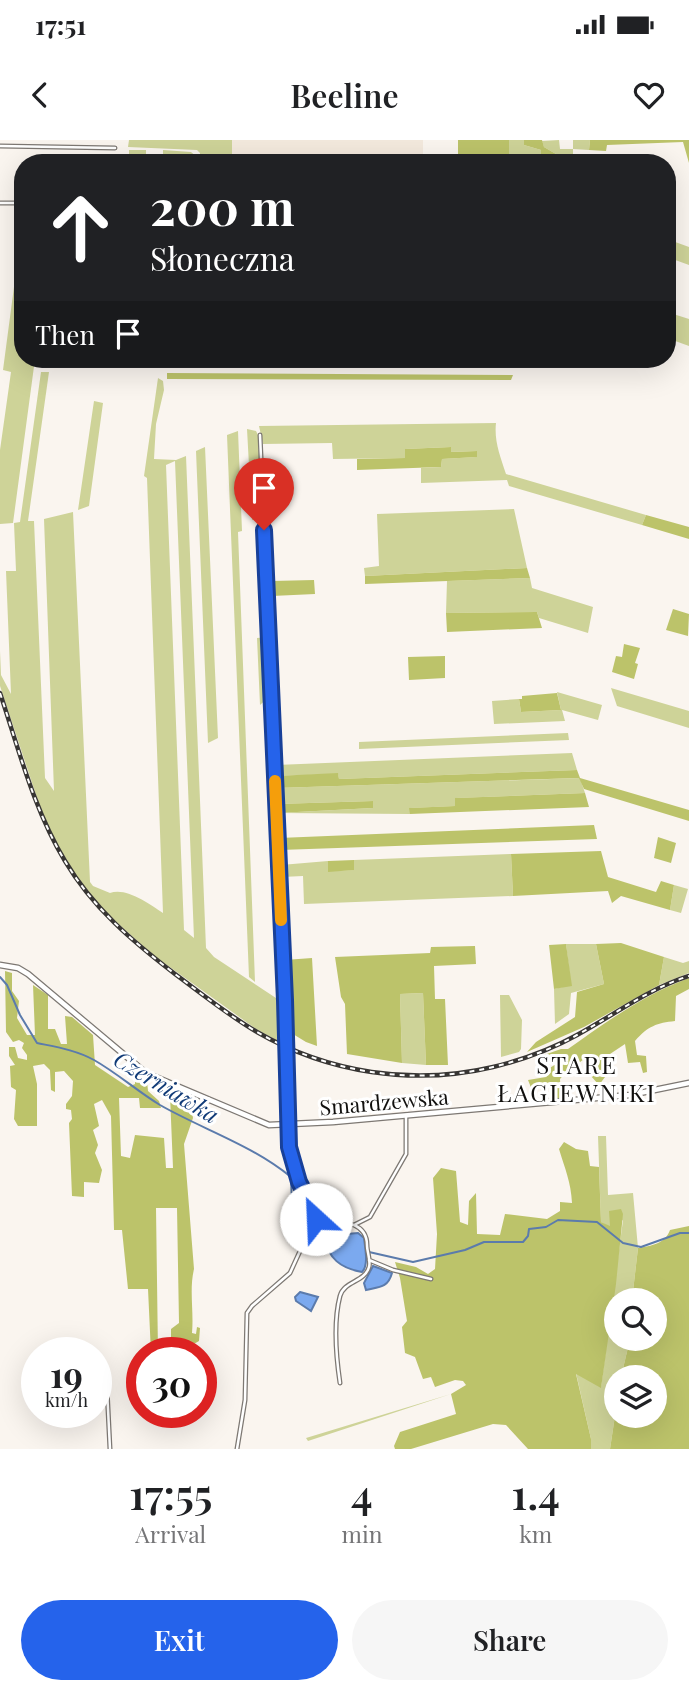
<!DOCTYPE html>
<meta charset="utf-8">
<style>
body{margin:0;font-family:"Playfair Display",serif;background:#f6f6f6;color:#202124;height:100vh;display:flex;flex-direction:column;font-size:26px;white-space:nowrap}
*{box-sizing:border-box;margin:0}
p{font-size:23px;color:#757577}
.icon{flex:none;width:38px;height:38px;fill:none;stroke:currentColor;stroke-width:2;stroke-linecap:round;stroke-linejoin:round}
.map{position:relative;height:1309px;overflow:hidden}
.sheet{display:flex;flex-direction:column;background:#fff;flex:1}
.sheet>*{flex:none}
.banner{position:absolute;left:14px;top:14px;width:662px;height:214px;border-radius:28px;box-shadow:0 7px 28px #0002;background:#202124;color:#fff;overflow:hidden}
.fabs{position:absolute;left:604px;top:1148px;display:grid;gap:14px}
.fabs a{display:grid;place-items:center;width:63px;height:63px;border-radius:50%;background:#fff;box-shadow:0 7px 28px #0002;font-size:35px}
.speed{position:absolute;left:21px;top:1197px;display:flex;gap:14px;font-size:35px;font-weight:700;text-align:center}
.speed>*{display:grid;place-content:center;width:91px;height:91px;border-radius:50%;background:#fff;box-shadow:0 7px 28px #0002;line-height:1}
.speed small{font-size:18px;font-weight:400}
.speed .limit{border:10px solid #d22;background:#fff;color:#111}
.pin{position:absolute;display:grid;place-items:center;width:60px;height:60px;color:#fff;margin:-72px -30px;border-radius:50% 50% 50% 0;rotate:-45deg;box-shadow:0 0 7px #0007}
.pin .icon{rotate:45deg}
.me{position:absolute;width:77px;margin:-38px;rotate:335deg;stroke-linejoin:round;filter:drop-shadow(0 0 5px #0008)}
.turn{display:flex;align-items:center;gap:24px;height:147px;padding:0 21px;font-size:32px}
.turn .icon{width:91px;height:91px;stroke-width:2.5}
.turn b{display:block;font-size:49px;line-height:60px}
.then{display:flex;align-items:center;height:66px;padding:0 21px;background:#0003;gap:14px;font-size:26px}
.eta{display:flex;justify-content:space-evenly;align-items:center;height:119px;text-align:center}
.eta b{font-size:42px;font-weight:600;line-height:49px}
.action{display:flex;gap:14px;margin-top:auto;padding:14px 21px}
.action a{flex:1;height:80px;border-radius:42px;background:#2563eb;color:#fff;font-size:28px;font-weight:600;line-height:80px;text-align:center}
.action a+a{background:#f6f6f6;color:#202124}
.status{display:flex;justify-content:space-between;align-items:center;height:49px;padding:0 35px;background:#fff;direction:ltr}
.status svg{height:19px;fill:currentColor}
header{display:flex;justify-content:space-between;align-items:center;height:91px;padding:0 21px;background:#fff;font-size:32px;font-weight:600}
.map>svg:first-child{display:block}
</style>
<div class="status"><b>17:51</b><svg viewBox="0 0 49 12"><path d="M0 12V9h3v3zM5 12V6h3v6zM10 12V3h3v9zM15 12V0h3v12zM26 1h20v11H26zM47 4h2v5h-2z"/></svg></div>
<header><svg class="icon" aria-label="back" viewBox="0 0 24 24"><path d="M15 5l-7 7 7 7"/></svg>Beeline<svg class="icon" aria-label="heart" viewBox="0 0 24 24"><path d="M12 20l-8-8c-3-5 5-10 8-4 3-6 11-1 8 4z"/></svg></header>
<div class="map">
<svg width="689" height="1309" viewBox="0 0 689 1309">
<rect width="100%" height="100%" fill="#faf5ef"/>
<!-- built -->
<path fill="#f3e9dd" d="M232 0H423V23H232Z"/>
<!-- green -->
<path fill="#ced398" fill-rule="evenodd" d="M129 0H232V23H200V13L197 10 128 7Z
M509 0H524V5L541 10V23H509Z
M559 0 560 9H573V0H590L589 10 573 9V23H556V14L544 7 542 1Z
M129 10H146V23H129Z
M163 10 191 12 197 17V23H163Z
M21 94 23 193 20 212 23 213V219H35L13 383 0 384V310L11 232 3 230Z
M667 99 689 107V125L667 117Z
M667 172 689 179V206L667 198Z
M41 232H49L28 381H34L45 638 54 651 44 379 73 372 90 742 93 746 110 753C126 747 150 764 163 773L147 338 144 336 158 238 163 241 164 250 156 284 154 319 176 320 186 316 206 808 214 817 282 862 284 904 256 889 153 815 105 772 76 736 51 693 38 661 0 546V511L1 535 11 554 6 431H16L14 383 20 382ZM175 321 194 798 184 790 166 325Z
M94 261 103 263 89 366 78 370Z
M496 283C494 301 500 316 506 334L646 375 642 385 509 346 507 340 421 343V328L441 327 442 319 476 317 477 311 450 312V307L405 309V318L333 319 332 303 263 304 259 286Z
M247 289 256 291 258 295 262 379 252 380Z
M238 291 242 391 238 392 255 842 249 837 227 295Z
M205 307 218 598 208 603 196 311Z
M514 369 527 428 365 436 364 428 379 426 377 374Z
M530 438 532 448 593 467 588 493 539 478 537 472 446 473 447 441Z
M267 497 269 557 260 565 257 498Z
M611 548 689 571V588L617 566Z
M557 552 602 565 598 580 562 570 565 581 494 584 492 561 519 559 521 572 561 570Z
M568 593 569 600 359 609V602Z
M572 613 577 630 339 639 338 634 276 636V625Z
M580 638 585 653 456 658V666L410 668V674L278 673 373 668V661L277 664V648Z
M511 714 513 756 304 764 303 736 282 737 281 725 328 721V731L354 730V720Z
M674 745 688 749 681 773 670 770Z
M566 804H596L604 844 571 853 569 874 555 884 554 849 571 845Z
M664 817 683 823 689 821V833L659 845Z
M423 853 426 925 402 923 400 854Z
M500 855H509L522 880 521 909 519 912 501 917Z
M598 996H606L608 1055 633 1053 638 1108 632 1160H616V1199H630L621 1237H616V1269L610 1309H591V1299L576 1233 601 1247 623 1080 610 1087 601 1082Z
M451 1254 308 1301 306 1298Z"/>
<!-- forest -->
<path fill="#bcc36a" d="M458 0H509V23H458Z
M524 0H542L544 7 556 14V23H541V10L524 5Z
M590 0H689V23L683 2 607 5 606 11 589 10Z
M167 233 513 235 511 240 167 239Z
M451 307V312L477 311V317L442 319 441 327 357 330V319L405 318V309Z
M646 375 689 387V399L642 385Z
M527 428 530 438 365 444V436Z
M314 440 315 454 272 456V441Z
M673 469 689 474 688 496 666 490Z
M537 472 542 488 447 492 446 473Z
M624 504 640 508 635 523 638 524 634 539 612 532 616 516 622 517Z
M445 516V538L409 540 408 517Z
M557 553 561 570 521 572 519 559H522V556Z
M577 630 580 638 689 670V681L584 649 579 638 277 648 276 636 338 633 339 639Z
M585 653 589 667 410 674 409 668 455 666V658Z
M373 661V668L278 673 277 664Z
M594 685 597 699 280 710 279 698Z
M658 697 676 703 671 723 654 718Z
M601 711 608 737 656 752 661 741 674 745 670 770 621 756 612 763 608 751 513 756 511 714Z
M354 720V730L328 732V721Z
M621 803 664 817 659 845 584 887 527 912 536 902 575 877 577 852 604 844 596 804Z
M566 804 572 846 554 849 549 805Z
M475 806 476 824 434 826 435 859H445L448 925H426L423 853 400 854 402 923 347 914 345 864 341 857 335 817 430 813 431 807Z
M312 818 317 906 306 902 288 891 285 820Z
M5 831 12 833V851L19 861 17 878 27 895H35L33 845 48 855V889H55L61 904H67L65 876 72 877 93 895 95 925 128 947 135 944V938L141 937 147 941 148 951 159 961 161 968H140L139 958H119L121 1016 130 1018 135 995 164 998 166 1028H173L170 955 189 956 193 978 184 1004 194 1129C189 1150 194 1171 192 1193L196 1194 197 1187 200 1188 199 1201 178 1213H171V1189L179 1183 177 1068H156L158 1213H151L148 1149H128L122 1090H114L111 976 102 960 94 964 99 986 93 990 98 1005 95 1013 102 1030 99 1043 84 1042V1057L72 1056 69 983 72 979 71 970 66 969V964L72 956 73 941 64 931 55 932V952L51 950 50 930 44 924 33 926 37 944V986H18L14 979 16 950 11 947 10 926 15 925 9 916V907H15L18 918 27 920V915L22 908 24 903 19 900 13 902 6 892Z
M689 838V849L676 856 675 881C657 883 648 886 635 901L637 915 646 916 647 932 643 933 640 922 628 923 625 904 604 918 608 933 599 945 590 935V919L586 917C577 926 568 929 560 939L561 957 557 959 552 946 539 945 532 950 528 940 546 937 551 932 548 929 566 918 560 914 546 921 544 915 561 909H568C606 882 645 854 689 838Z
M564 1002 576 1009 588 1011 590 1026 599 1027 601 1082 610 1086 609 1071 621 1069 623 1074 616 1144 601 1248 576 1234 591 1299V1309H528L506 1285 493 1284 411 1309H395L394 1306 400 1292 456 1274 451 1254 466 1245 463 1241 455 1240 435 1247 431 1237 423 1239 415 1217 405 1213 402 1187 407 1181 400 1138 395 1122 416 1127 428 1134 435 1129 437 1094 433 1038 441 1028 456 1031 460 1082 468 1085 469 1061 476 1053 477 1094 500 1095 505 1074 547 1079 560 1071V1062L572 1063C571 1042 565 1029 559 1009Z
M689 1086V1309H610L616 1269V1276H654V1237H621L630 1199H654V1160H632L638 1108C651 1106 665 1104 670 1090Z"/>
<!-- water -->
<path fill="#7ba9ef" stroke="#5b7bac" stroke-width="2" d="M358 1093 364 1098C365 1108 369 1125 362 1132 340 1128 329 1119 323 1096Z
M373 1126 392 1133C388 1148 379 1147 366 1150L364 1143Z
M300 1152 318 1157 311 1171 296 1161 295 1157Z"/>
<g fill="none" stroke-linecap="round" stroke-linejoin="round">
<!-- stream -->
<path stroke="#5b7bac" stroke-width="2" d="M0 837 7 845 20 875 37 903C56 907 76 910 94 920 117 933 137 951 160 965 204 990 252 1005 291 1037 292 1056 289 1078 310 1086
M314 1088 330 1095
M369 1112 413 1122 465 1110 484 1102H523L528 1096 529 1089 546 1087 558 1080 597 1082 623 1103 641 1107 680 1093H689"/>
<defs>
<path id="street" d="M0 6 115 8
M0 63H23
M316 1079 354 1085 370 1077 406 1014V975
M369 1120 393 1130 431 1139
M340 1243C336 1216 333 1183 340 1156 344 1141 365 1142 369 1127 371 1121 367 1112 367 1105 367 1095 363 1089 354 1085
M107 1249 110 1309
M237 1309 245 1260 247 1173 252 1166 290 1133 316 1076 299 1042 288 1007 285 860 260 295"/>
<path id="secondary" d="M0 825 18 828 28 834 146 933 269 985 333 982 630 955 689 943"/>
</defs>
<!-- street casing -->
<use href="#street" stroke="#7d7873" stroke-width="5"/>
<!-- secondary casing -->
<use href="#secondary" stroke="#7d7873" stroke-width="7"/>
<!-- street -->
<use href="#street" stroke="#fff" stroke-width="2.5"/>
<!-- secondary -->
<use href="#secondary" stroke="#fff" stroke-width="4.5"/>
<defs>
<path id="rail" d="M0 553C19 610 34 670 65 721 93 768 132 801 175 834 202 854 228 875 257 892 328 933 413 946 493 927 522 920 550 910 577 895 614 875 648 849 689 836"/>
</defs>
<!-- rail casing -->
<use href="#rail" stroke="#373533" stroke-width="4.5"/>
<!-- rail -->
<use href="#rail" stroke="#fff" stroke-width="2" stroke-dasharray="5" stroke-linecap="butt"/>
</g>
<g fill="none" stroke-linecap="round" stroke-linejoin="round">
<defs>
<path id="route" d="M264 390 285 860 289 1007 299 1042 315 1073 316 1079"/>
</defs>
<!-- route casing -->
<use href="#route" stroke="#184099" stroke-width="18"/>
<!-- route -->
<use href="#route" stroke="#2563eb" stroke-width="12"/>
<!-- slow -->
<path stroke="#f59e0b" stroke-width="12" d="M275 641 281 780"/>
</g>
<g text-anchor="middle" dominant-baseline="central" stroke-width="6" stroke-linejoin="round" paint-order="stroke">
<!-- street labels -->
<g font-size="21" fill="#11100e" stroke="#fff">
<text transform="translate(384 961) rotate(-5)">Smardzewska</text>
</g>
<!-- water labels -->
<g font-size="23" font-style="italic" fill="#113b78" stroke="#fff">
<text transform="translate(167 946) rotate(31)">Czerniawka</text>
</g>
<!-- quarter labels -->
<g font-size="24" letter-spacing="2" fill="#11100e" stroke="#fff">
<text x="577" y="924">STARE<tspan x="577" dy="28">ŁAGIEWNIKI</tspan></text>
</g>
</g>
</svg>
<div class="fabs">
<a><svg class="icon" aria-label="search" viewBox="0 0 24 24"><circle cx="10" cy="10" r="6"/><path d="M15 15l6 6"/></svg></a>
<a><svg class="icon" aria-label="layers" viewBox="0 0 24 24"><path d="M12 4l9 5-9 5-9-5zM3 14l9 5 9-5"/></svg></a>
</div>
<div class="speed"><div>19<small>km/h</small></div><div class="limit">30</div></div>
<div class="pin" style="left:264px;top:390px;background:#d93025"><svg class="icon" aria-label="arrive" viewBox="0 0 24 24"><path d="M6 21V4h12l-3 4 3 4H6"/></svg></div>
<svg class="me" style="left:316px;top:1079px" viewBox="-20 -20 40 40"><circle r="19" fill="#fff"/><path d="M0-13L10 11 0 6-10 11z" fill="#2563eb"/></svg>
<div class="banner">
<div class="turn"><svg class="icon" aria-label="ahead" viewBox="0 0 24 24"><path d="M12 20V5M6 11l6-6 6 6"/></svg><div><b>200 m</b>Słoneczna</div></div>
<div class="then">Then<svg class="icon" aria-label="arrive" viewBox="0 0 24 24"><path d="M6 21V4h12l-3 4 3 4H6"/></svg></div>
</div>
</div>
<section class="sheet">
<div class="eta">
<div><b>17:55</b><p>Arrival</p></div>
<div><b>4</b><p>min</p></div>
<div><b>1.4</b><p>km</p></div>
</div>
<div class="action"><a>Exit</a><a>Share</a></div>
</section>
